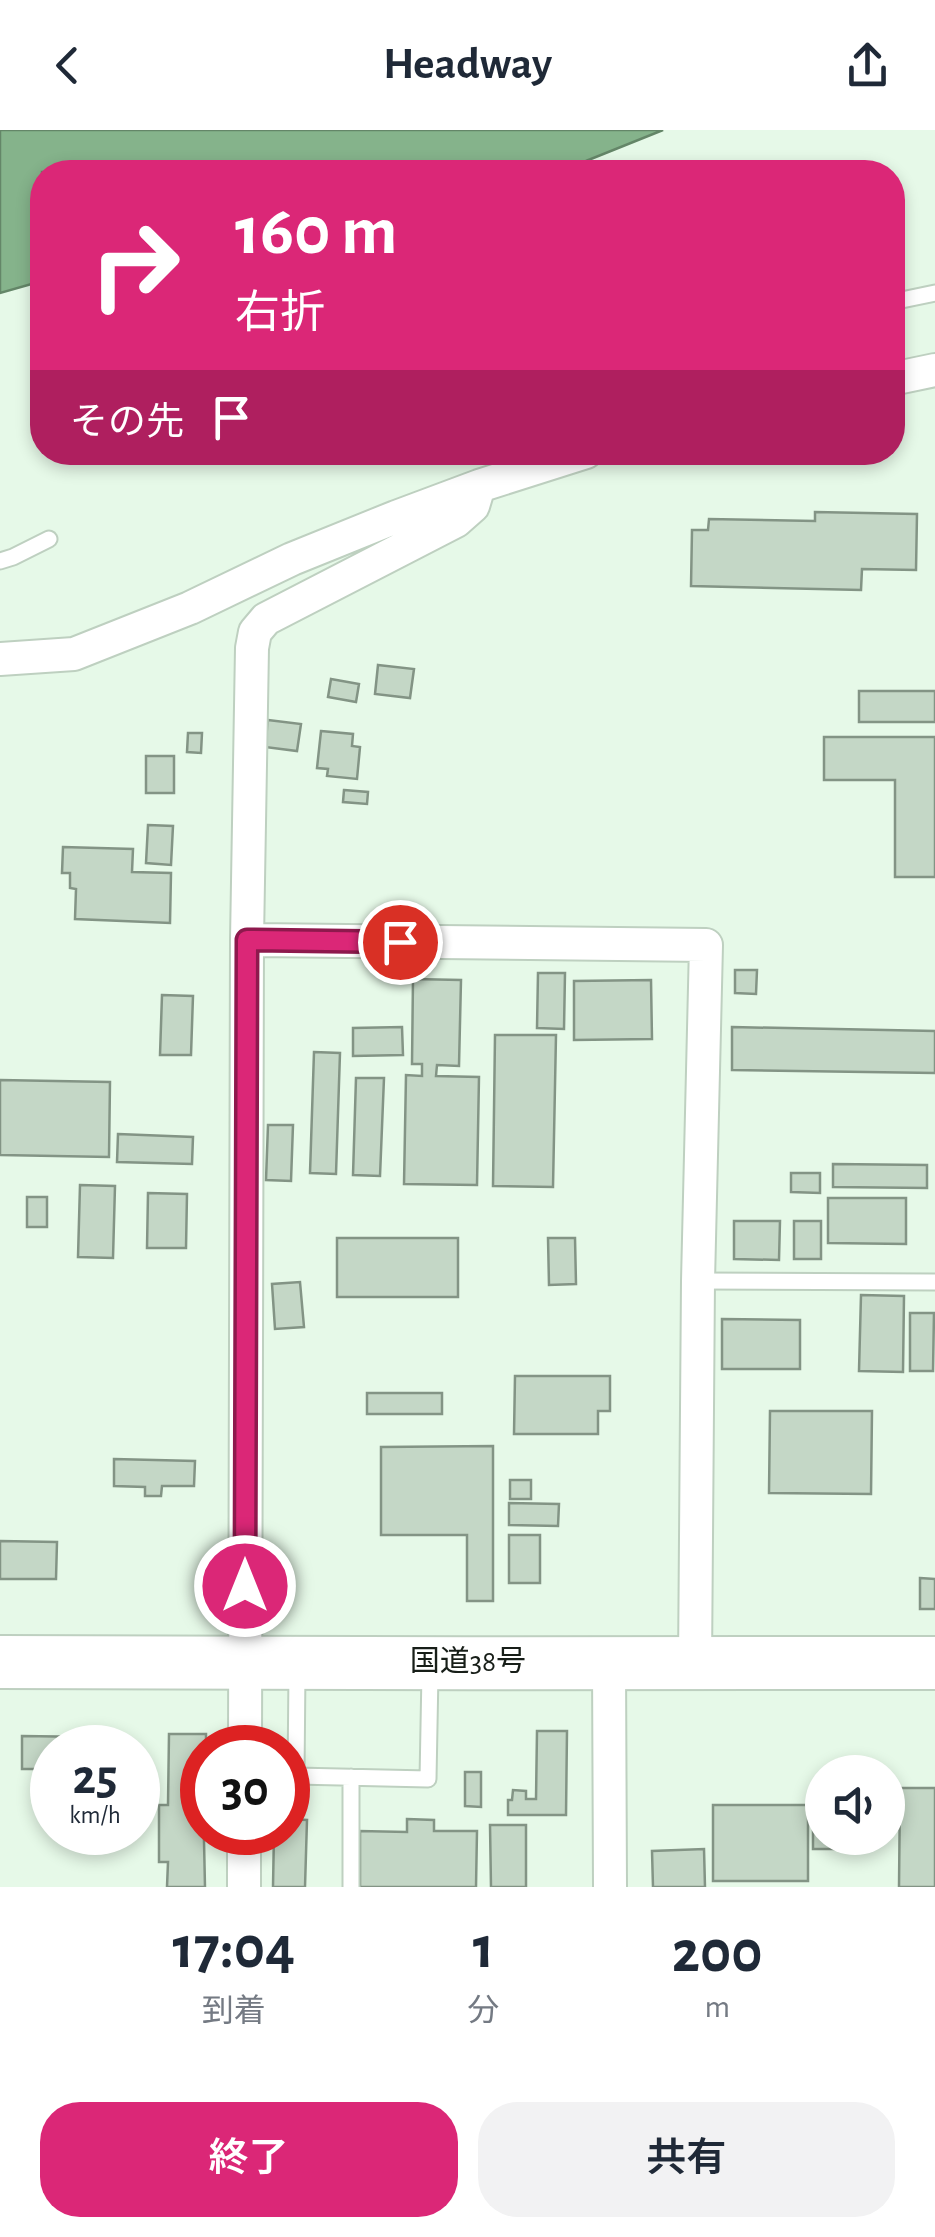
<!DOCTYPE html>
<html lang="ja">
<meta charset="utf-8">
<style>
body{margin:0;font-family:"Alegreya Sans","Noto Sans JP",sans-serif;background:#f2f2f3;color:#1f2937;height:100vh;display:flex;flex-direction:column;font-size:38px;white-space:nowrap}
*{box-sizing:border-box;margin:0}
p{font-size:32px;color:#747a83}
.icon{flex:none;width:55px;height:55px;fill:none;stroke:currentColor;stroke-width:2;stroke-linecap:round;stroke-linejoin:round}
.map{position:relative;height:1757px;overflow:hidden}
.side{display:flex;flex-direction:column;background:#fff;flex:1}
.side>*{flex:none}
.hud{position:absolute;left:30px;top:30px;width:875px;height:305px;border-radius:40px;box-shadow:0 5px 15px #0003;background:#db2777;color:#fff;overflow:hidden}
.tools{position:absolute;left:805px;top:1625px;display:grid;gap:20px}
.tools a{display:grid;place-items:center;width:100px;height:100px;border-radius:50%;background:#fff;box-shadow:0 5px 15px #0003;font-size:50px}
.speed{position:absolute;left:30px;top:1595px;display:flex;gap:20px;font-size:50px;font-weight:700;text-align:center}
.speed>*{display:grid;place-content:center;width:130px;height:130px;border-radius:50%;background:#fff;box-shadow:0 5px 15px #0003;line-height:1}
.speed small{font-size:25px;font-weight:400}
.speed .limit{border:15px solid #d22;background:#fff;color:#111}
.pin{position:absolute;display:grid;place-items:center;width:85px;height:85px;color:#fff;margin:-42px;border:5px solid #fff;border-radius:50%;box-shadow:0 2px 10px #0007}
.me{position:absolute;width:110px;margin:-55px;rotate:0deg;stroke-linejoin:round;filter:drop-shadow(0 0 8px #0008)}
.turn{display:flex;align-items:center;gap:35px;height:210px;padding:0 40px;font-size:45px}
.turn .icon{width:130px;height:130px;stroke-width:2.5}
.turn b{display:block;font-size:70px;line-height:85px}
.then{display:flex;align-items:center;height:95px;padding:0 40px;background:#0003;gap:20px;font-size:38px}
.eta{display:flex;justify-content:space-evenly;align-items:center;height:170px;text-align:center}
.eta b{font-size:60px;font-weight:600;line-height:70px}
.action{display:flex;gap:20px;margin-top:auto;padding:20px 40px}
.action a{flex:1;height:115px;border-radius:40px;background:#db2777;color:#fff;font-size:40px;font-weight:600;line-height:115px;text-align:center}
.action a+a{background:#f2f2f3;color:#1f2937}
header{display:flex;justify-content:space-between;align-items:center;height:130px;padding:0 40px;background:#fff;font-size:45px;font-weight:600}
.map>svg:first-child{display:block}
</style>
<header><svg class="icon" aria-label="back" viewBox="0 0 24 24"><path d="M15 5l-7 7 7 7"/></svg>Headway<svg class="icon" aria-label="share" viewBox="0 0 24 24"><path d="M12 15V3M7 8l5-5 5 5M5 13v7h14v-7"/></svg></header>
<div class="map">
<svg width="935" height="1757" viewBox="0 0 935 1757">
<rect width="100%" height="100%" fill="#e6f9e8"/>
<!-- water -->
<path fill="#85b38b" stroke="#648668" stroke-width="2.5" d="M0 0H663L586 31 525 42H42V151L0 163Z"/>
<!-- building -->
<path fill="#c4d7c6" stroke="#839485" stroke-width="2.5" d="M815 382 917 384 916 440 862 439 861 460 691 456 692 400H708L709 389 815 391Z
M378 535 414 539 410 568 375 564Z
M331 549 359 554 356 572 328 567Z
M859 561H935V592H859Z
M268 590 301 594 297 621 265 617Z
M321 601 353 604 352 616 360 617 357 649 327 646 328 639 317 638Z
M188 603H202L201 623 187 622Z
M824 607H935V747H895V650H824Z
M146 626H174V663H146Z
M344 660 368 662 367 674 343 672Z
M148 695 173 696 171 735 146 733Z
M63 717 133 719 132 742 171 743 170 793 75 789 76 759 70 758V743H62Z
M735 840H757L756 864 735 863Z
M538 843H565L564 899 537 898Z
M413 849 461 850 459 936 437 935 436 946 479 947 477 1055 404 1054 406 945 422 946V934H412Z
M651 850 652 909 574 910V851Z
M162 865 193 866 191 925H160Z
M402 897 403 925 353 926V898Z
M732 897 935 901V943L732 940Z
M495 905H556L553 1057 493 1056Z
M314 922 340 923 336 1044 310 1043Z
M356 948H384L380 1046 353 1045Z
M0 950 110 952 109 1027 0 1025Z
M268 995H293L291 1051 266 1050Z
M118 1004 193 1007 192 1034 117 1032Z
M833 1034 927 1035V1058L833 1057Z
M791 1043H820V1063L791 1062Z
M80 1055 115 1056 113 1128 78 1127Z
M148 1063 187 1064 186 1118H147Z
M27 1067H47V1097H27Z
M828 1068H906V1114L828 1113Z
M734 1091H780L779 1130 734 1129Z
M794 1091H821V1129H794Z
M337 1108H458V1167H337Z
M548 1108H575L576 1154 549 1155Z
M300 1152 304 1197 275 1199 272 1154Z
M861 1165 904 1166 903 1242 859 1241Z
M910 1183H934L933 1241H910Z
M722 1189 800 1190V1239H722Z
M515 1246H610V1281H598V1304H514Z
M367 1263H442V1284H367Z
M770 1281H872L871 1364 769 1363Z
M493 1316V1471H467V1405H381V1317Z
M114 1329 195 1331 194 1356H162L161 1366H145V1357L114 1356Z
M510 1350H531V1369H510Z
M509 1373 559 1374 558 1396 509 1395Z
M509 1405H540V1453H509Z
M0 1411 57 1412 56 1449H0Z
M920 1448 935 1449V1479H920Z
M537 1601H567L566 1685H508V1670H512L513 1660 526 1661V1669H536Z
M169 1604H206V1618H202L205 1757H167L168 1732H159V1675H168Z
M22 1606 92 1607 91 1618H52V1639H22Z
M465 1642H481V1677L465 1676Z
M900 1658H935V1757H899Z
M813 1669H822V1708H842V1719H813Z
M713 1675H808V1751H713Z
M288 1689 307 1690 305 1757H273L274 1702H288Z
M407 1689 434 1690V1701H477L476 1757H360V1701L407 1702Z
M490 1695H526V1757H491Z
M704 1719 705 1757H653L652 1721Z"/>
<g fill="none" stroke-linecap="round" stroke-linejoin="round">
<defs>
<path id="service" d="M892 172 935 163
M0 431 13 427 49 409
M698 1151 934 1152
M297 1541 296 1646 428 1649 430 1543
M351 1647V1757"/>
<path id="minor" d="M892 249 935 240
M0 529 74 524 190 478 292 429 396 387 479 356 586 322
M247 810 706 815 698 1151 695 1535
M609 1533 610 1757
M245 1618 247 810 252 518 255 502 266 489 456 391 473 376 479 356
M244 1757V1702"/>
<path id="trunk" d="M0 1532C312 1532 623 1535 935 1533"/>
</defs>
<!-- service casing -->
<use href="#service" stroke="#bed0c0" stroke-width="19"/>
<!-- minor casing -->
<use href="#minor" stroke="#bed0c0" stroke-width="36"/>
<!-- trunk casing -->
<use href="#trunk" stroke="#bed0c0" stroke-width="56"/>
<!-- service -->
<use href="#service" stroke="#fff" stroke-width="15"/>
<!-- minor -->
<use href="#minor" stroke="#fff" stroke-width="32"/>
<!-- trunk -->
<use href="#trunk" stroke="#fff" stroke-width="52"/>
</g>
<g fill="none" stroke-linecap="round" stroke-linejoin="round">
<defs>
<path id="route" d="M245 1456 247 810 400 812"/>
</defs>
<!-- route casing -->
<use href="#route" stroke="#8e194d" stroke-width="25"/>
<!-- route -->
<use href="#route" stroke="#db2777" stroke-width="18"/>
</g>
<g text-anchor="middle" dominant-baseline="central" stroke-width="8" stroke-linejoin="round" paint-order="stroke">
<!-- street labels -->
<g font-size="30" fill="#171e18" stroke="#fff">
<text x="468" y="1532">国道38号</text>
</g>
</g>
</svg>
<div class="tools">
<a><svg class="icon" aria-label="sound" viewBox="0 0 24 24"><path d="M4 9h4l5-4v14l-5-4H4zM17 9q2 3 0 6"/></svg></a>
</div>
<div class="speed"><div>25<small>km/h</small></div><div class="limit">30</div></div>
<div class="pin" style="left:400px;top:812px;background:#d93025"><svg class="icon" aria-label="arrive" viewBox="0 0 24 24"><path d="M6 21V4h12l-3 4 3 4H6"/></svg></div>
<svg class="me" style="left:245px;top:1456px" viewBox="-20 -20 40 40"><circle r="17" fill="#db2777" stroke="#fff" stroke-width="3"/><path d="M0-11L8 9 0 5-8 9z" fill="#fff"/></svg>
<div class="hud">
<div class="turn"><svg class="icon" aria-label="right" viewBox="0 0 24 24"><path d="M7 20v-9h11M14 6l5 5-5 5"/></svg><div><b>160 m</b>右折</div></div>
<div class="then">その先<svg class="icon" aria-label="arrive" viewBox="0 0 24 24"><path d="M6 21V4h12l-3 4 3 4H6"/></svg></div>
</div>
</div>
<section class="side">
<div class="eta">
<div><b>17:04</b><p>到着</p></div>
<div><b>1</b><p>分</p></div>
<div><b>200</b><p>m</p></div>
</div>
<div class="action"><a>終了</a><a>共有</a></div>
</section>
